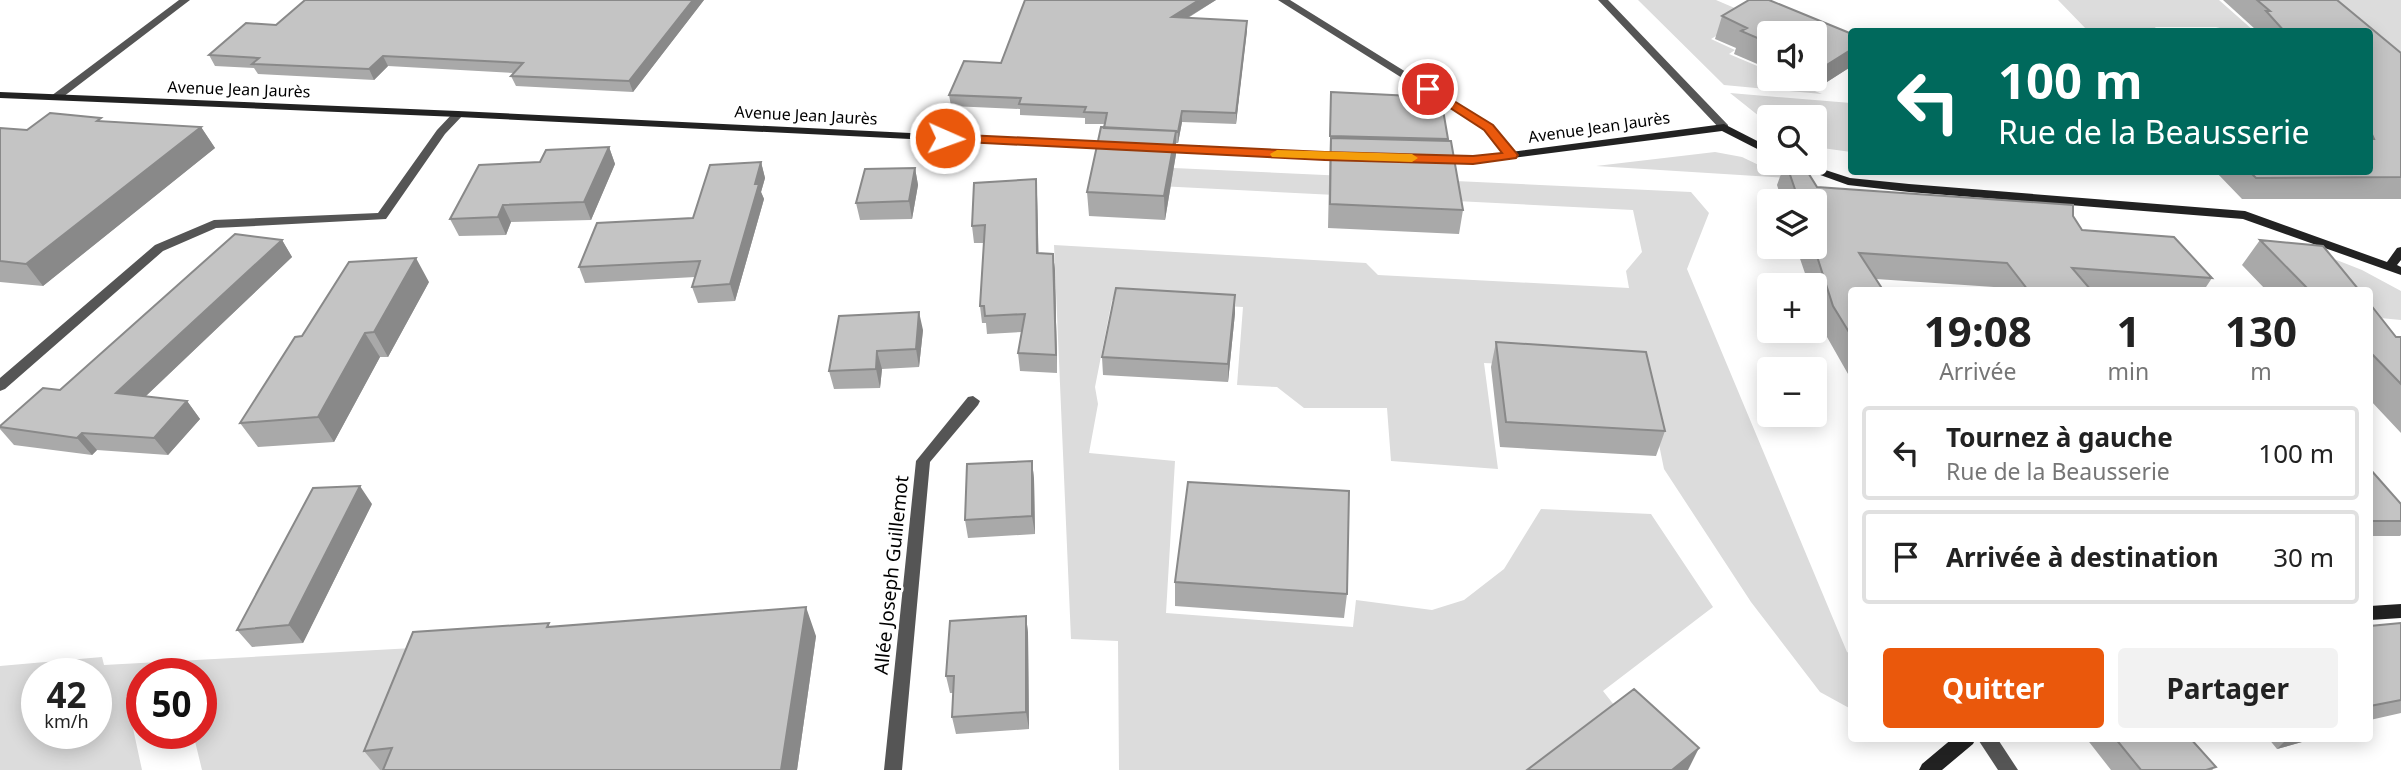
<!DOCTYPE html>
<html lang="fr">
<meta charset="utf-8">
<style>
body{margin:0;font-family:"Noto Sans",sans-serif;background:#f2f2f2;color:#222;height:100vh;display:flex;flex-direction:column;font-size:26px;white-space:nowrap}
*{box-sizing:border-box;margin:0}
p{font-size:23px;color:#767676}
.icon{flex:none;width:38px;height:38px;fill:none;stroke:currentColor;stroke-width:2;stroke-linecap:round;stroke-linejoin:round}
.map{position:relative;flex:1;overflow:hidden}
.drawer{position:absolute;left:1848px;top:287px;width:525px;height:455px;display:flex;flex-direction:column;background:#fff;border-radius:7px;box-shadow:0 4px 18px #0003}
.drawer>*{flex:none}
.hud{position:absolute;left:1848px;top:28px;width:525px;height:147px;border-radius:7px;box-shadow:0 4px 18px #0003;background:#00695c;color:#fff;overflow:hidden}
.tools{position:absolute;left:1757px;top:21px;display:grid;gap:14px}
.tools a{display:grid;place-items:center;width:70px;height:70px;border-radius:7px;background:#fff;box-shadow:0 4px 18px #0003;font-size:35px}
.speed{position:absolute;left:21px;top:658px;display:flex;gap:14px;font-size:35px;font-weight:700;text-align:center}
.speed>*{display:grid;place-content:center;width:91px;height:91px;border-radius:50%;background:#fff;box-shadow:0 4px 18px #0003;line-height:1}
.speed small{font-size:18px;font-weight:400}
.speed .limit{border:10px solid #d22;background:#fff;color:#111}
.pin{position:absolute;display:grid;place-items:center;width:60px;height:60px;color:#fff;margin:-30px;border:4px solid #fff;border-radius:50%;box-shadow:0 2px 7px #0007}
.me{position:absolute;width:77px;margin:-38px;rotate:92deg;stroke-linejoin:round;filter:drop-shadow(0 0 5px #0008)}
.turn{display:flex;align-items:center;gap:24px;height:147px;padding:0 35px;font-size:32px}
.turn .icon{width:91px;height:91px;stroke-width:2.5}
.turn b{display:block;font-size:49px;line-height:60px}
.eta{display:flex;justify-content:space-evenly;align-items:center;height:119px;text-align:center}
.eta b{font-size:42px;font-weight:700;line-height:49px}
.cta{display:flex;gap:14px;margin-top:auto;padding:14px 35px}
.cta a{flex:1;height:80px;border-radius:7px;background:#ea580c;color:#fff;font-size:28px;font-weight:700;line-height:80px;text-align:center}
.cta a+a{background:#f2f2f2;color:#222}
ul{padding:0;list-style:none}
li{display:flex;align-items:center;gap:21px;height:94px;margin:0 14px 10px;padding:0 21px;border:4px solid #e0e0e0;border-radius:7px}
li div{flex:1}
li b{display:block;font-size:26px}
li em{font-style:normal}
.map>svg:first-child{display:block}
</style>
<div class="map">
<svg width="2401" height="770" viewBox="0 0 2401 770">
<rect width="100%" height="100%" fill="#fff"/>
<!-- green -->
<path fill="#dcdcdc" fill-rule="evenodd" d="M1638 0H1716L1751 15 1711 39 1735 50 1729 54 1769 71V79H1786L1822 94 1724 85Z
M2058 0H2219L2254 31H2232L2216 27H2156L2150 31H2088Z
M2309 0H2401V55L2370 32Z
M1730 93 1851 103V152L1815 147V117H1769V124Z
M1715 152 1742 157 1786 178 1596 166Z
M1108 165 1691 192 1709 213 1687 269 1847 652 1851 654V709L1820 692 1751 602 1664 469 1644 371 1484 363 1498 469 1391 461 1387 408H1304L1277 387 1237 385 1243 307 1112 300 1095 387 1098 404 1089 453 1175 461 1166 613 1353 627 1356 600 1432 610 1464 600 1504 569 1541 509 1651 514 1713 607 1603 691 1618 710 1541 770H1119L1118 641 1071 639 1054 245 1366 263 1378 275 1629 288 1626 271 1642 252 1633 210 1099 183Z
M2306 248 2362 270 2401 291V320L2370 317V290H2340Z
M431 647 385 770H202L193 733H201V674H142V689L126 696 142 770H0V666L102 657 104 665ZM37 674H96V733H37Z"/>
<g fill="none" stroke-linecap="round" stroke-linejoin="round">
<!-- street -->
<path fill="#555" fill-rule="evenodd" d="M179 0H190L59 100H51V96Z
M1278 0H1290L1493 126 1517 155 1515 157H1507L1485 130Z
M1598 0H1608L1728 125V129H1720Z
M458 111 464 114 445 134 386 219 216 228 163 251 5 389 0 391V378L155 245 214 220 378 213 437 130 454 112Z
M973 396 980 401 978 405 930 462 902 770H884L916 461 968 397Z
M1977 738H1997L2018 770H1998Z"/>
<!-- secondary -->
<path fill="#222" fill-rule="evenodd" d="M0 92 458 111 1114 143 1120 146 1114 149 458 117 0 98Z
M1724 124 1769 147V155L1722 131 1473 163 1435 162 1429 159 1435 156 1473 157Z
M1159 145 1348 154 1354 157 1348 160 1155 150V146Z
M1787 163H1804L1850 178 1909 184 2245 211 2387 262 2397 248 2401 247V260L2397 265 2401 267V275L2243 219 1909 192 1848 185Z
M2401 604V618L2370 620V606Z
M1953 738H1976L1973 744 1942 770H1919L1922 764Z"/>
</g>
<!-- wall -->
<path fill="#a9a9a9" d="M305 0H704L633 92 516 86 511 76 514 73 388 66 374 80 258 74 254 68 215 66 209 55 276 25Z
M1025 0H1216L1188 18 1247 21 1236 124 1182 122 1178 143H1176V154L1165 220 1089 216 1087 192 1104 124H1085V118L1020 115V109L951 106 949 95 1001 63Z
M2223 0H2337L2401 53V199H2242L2216 172H2370V32H2254L2255 29Z
M1722 16 1852 34V66L1816 89 1792 79H1815V33H1769V69L1734 54 1736 48 1715 39Z
M1331 92 1432 103 1448 139 1463 210 1459 234 1328 228Z
M103 121 201 127 215 148 43 286 0 282V128L27 130Z
M609 147 615 164 591 220 511 222 506 235 459 236 450 219 540 162Z
M761 162 765 178 761 192 764 199 735 301 698 303 692 287 695 277 585 283 579 267 693 218Z
M1785 163H1802L1817 187 2073 216 2082 230 2212 278 2204 290H1997L1994 287 1876 279 1852 290V381L1823 330 1815 305V285H1809L1796 247H1815V201H1782L1777 185Z
M915 168 918 185 912 219 860 220 856 203Z
M1036 179 1037 195 1038 253 1053 254 1055 271 1057 373 1020 371 1018 353 1022 332 987 334 986 323H982L980 306 984 243H974L972 226Z
M282 240 292 257 145 397 187 401 200 419 168 455 97 450 92 455 14 445 0 429V426L60 390Z
M2260 240 2359 290H2266L2242 265Z
M429 282 388 357H380L334 442 258 447 240 423 302 336Z
M1235 295V313L1228 382 1103 375 1102 357Z
M2370 304 2396 337H2401V433L2370 400Z
M923 330 919 367 882 369 880 388 834 389 829 371Z
M1496 342 1665 431 1656 456 1500 447 1491 367Z
M1032 461 1034 479 1035 534 968 538 965 520Z
M2370 469 2401 504V535L2400 536H2370Z
M372 504 303 643 252 647 237 630Z
M1175 582 1347 594 1344 618 1175 606Z
M1026 616 1028 633 1029 729 956 734 952 717 953 693H950L946 676Z
M2401 623V713L2370 720V626Z
M551 627 816 636 797 770H380L364 751Z
M2086 738H2207L2193 742 2213 770H2111Z
M2268 738H2316L2277 749Z"/>
<!-- shaded-wall -->
<path fill="#898989" d="M693 0H704L633 92 629 81Z
M1199 0H1216L1172 27V17Z
M1247 21V31L1236 124V113Z
M1852 49V66L1816 89 1825 66Z
M383 56 388 66 374 80 369 69Z
M1182 111V122L1178 143V132Z
M201 127 215 148 43 286 26 264Z
M1176 131V154L1165 220 1164 196Z
M609 147 615 164 591 220 584 202Z
M761 162 765 178 761 192 764 199 735 301 730 284Z
M915 168 918 185 912 219 909 201Z
M1036 179 1037 195 1039 270 1037 253Z
M503 205 511 222 506 235 498 217Z
M282 240 292 257 130 411 116 393Z
M1053 254 1055 271 1057 373 1056 355Z
M416 258 429 282 388 357 374 332Z
M1235 295V313L1228 382V364Z
M919 312 923 330 919 367 916 349Z
M365 333 380 357 334 442 318 417Z
M877 351 882 369 880 388 876 369Z
M187 401 200 419 168 455 154 438Z
M82 433 97 450 92 455 77 438Z
M1032 461 1034 479 1035 534 1032 516Z
M360 486 372 504 303 643 289 625Z
M806 607 816 636 797 770H781Z
M1026 616 1028 633 1029 729 1026 712Z
M2178 738H2207L2167 750Z
M2288 738H2316L2277 749Z
M1699 748 1688 770H1672Z"/>
<!-- building -->
<path fill="#c4c4c4" stroke="#898989" stroke-width="2" d="M305 0H693L629 81 511 76 523 63 383 56 369 69 252 64 259 58 209 55 246 23 276 25Z
M1025 0H1199L1172 17 1247 21 1236 113 1182 111 1178 132H1176V131L1104 128 1107 113 1084 112 1086 107 1019 104 1021 98 949 95 964 61 1001 63Z
M1749 0H1769L1852 34V49L1825 66 1815 62V33H1769V43L1741 31 1747 28 1722 16Z
M2257 0H2337L2401 53V177L2256 178 2250 172H2370V139H2374L2370 130V32H2285L2266 11H2270Z
M1331 92 1432 97V103L1442 104 1448 139 1330 136Z
M50 113 101 118 97 121 201 127 26 264 0 261V128L27 130Z
M1101 127 1176 131 1164 196 1087 192Z
M1331 138 1451 141 1463 210 1330 204Z
M609 147 584 202 503 205 498 217 450 219 479 165 540 162 546 150Z
M761 162 755 184H759L730 284 692 287 700 261 579 267 597 223 693 218 710 165Z
M1786 163H1802L1817 187 2073 205V216L2082 230 2174 237 2212 278 2072 268 2091 290H2028L2007 263 1859 253 1883 290H1852V337L1833 306 1814 247H1815V201H1799Z
M915 168 909 201 856 203 865 169Z
M1036 179 1037 253 1053 254 1056 355 1018 353 1025 314 985 316 984 306H980L985 225 972 226 974 183Z
M235 234 282 240 116 393 187 401 154 438 82 433 77 438 0 427V426L43 388 60 390Z
M2260 240 2323 246 2359 290H2309Z
M416 258 374 332 365 333 318 417 240 423 295 337 302 336 349 262Z
M1116 288 1235 295 1228 364 1102 357Z
M2370 304 2396 337H2401V384L2370 352Z
M919 312 916 349 877 351 876 369 829 371 839 316Z
M1496 342 1646 352 1665 431 1506 422Z
M1032 461V516L965 520 967 464Z
M2370 469 2401 504V521H2370Z
M1188 482 1349 491 1347 594 1175 582Z
M360 486 289 625 237 630 313 488Z
M806 607 781 770H383L392 748 364 751 413 632 549 623 547 627Z
M1026 616V712L952 717 954 676H946L950 621Z
M2401 623V700L2370 706V626Z
M1634 689 1699 748 1672 770H1527Z
M2115 738H2190L2216 767 2206 770H2141Z"/>
<!-- route -->
<path fill="#ea580c" stroke="#983908" stroke-width="2" d="M1428 85 1493 125 1518 155 1516 158 1473 164 1325 160 945 141 939 138 945 134 1325 152 1473 156 1502 153 1484 130 1424 91V86Z"/>
<!-- slow -->
<path fill="#f59e0b" d="M1277 150 1412 154 1418 158 1412 162 1272 157 1270 154Z"/>
<g text-anchor="middle" dominant-baseline="central" stroke-width="5" stroke-linejoin="round" paint-order="stroke">
<!-- far-street labels -->
<g font-size="16" fill="#000" stroke="#fff">
<text transform="translate(239 89) rotate(2)">Avenue Jean Jaurès</text>
<text transform="translate(806 115) rotate(3)">Avenue Jean Jaurès</text>
<text transform="translate(1599 127) rotate(-8)">Avenue Jean Jaurès</text>
</g>
<!-- street labels -->
<g font-size="19" fill="#000" stroke="#fff">
<text transform="translate(891 575) rotate(-84)">Allée Joseph Guillemot</text>
</g>
</g>
</svg>
<div class="tools">
<a><svg class="icon" aria-label="sound" viewBox="0 0 24 24"><path d="M4 9h4l5-4v14l-5-4H4zM17 9q2 3 0 6"/></svg></a>
<a><svg class="icon" aria-label="search" viewBox="0 0 24 24"><circle cx="10" cy="10" r="6"/><path d="M15 15l6 6"/></svg></a>
<a><svg class="icon" aria-label="layers" viewBox="0 0 24 24"><path d="M12 4l9 5-9 5-9-5zM3 14l9 5 9-5"/></svg></a>
<a>+</a>
<a>−</a>
</div>
<div class="speed"><div>42<small>km/h</small></div><div class="limit">50</div></div>
<div class="pin" style="left:1428px;top:89px;background:#d93025"><svg class="icon" aria-label="arrive" viewBox="0 0 24 24"><path d="M6 21V4h12l-3 4 3 4H6"/></svg></div>
<svg class="me" style="left:945px;top:138px" viewBox="-20 -20 40 40"><circle r="17" fill="#ea580c" stroke="#fff" stroke-width="3"/><path d="M0-11L8 9 0 5-8 9z" fill="#fff"/></svg>
<div class="hud">
<div class="turn"><svg class="icon" aria-label="left" viewBox="0 0 24 24"><path d="M17 20v-9H6M10 6l-5 5 5 5"/></svg><div><b>100 m</b>Rue de la Beausserie</div></div>
</div>
<section class="drawer">
<div class="eta">
<div><b>19:08</b><p>Arrivée</p></div>
<div><b>1</b><p>min</p></div>
<div><b>130</b><p>m</p></div>
</div>
<ul>
<li><svg class="icon" aria-label="left" viewBox="0 0 24 24"><path d="M17 20v-9H6M10 6l-5 5 5 5"/></svg><div><b>Tournez à gauche</b><p>Rue de la Beausserie</p></div><em>100 m</em></li>
<li><svg class="icon" aria-label="arrive" viewBox="0 0 24 24"><path d="M6 21V4h12l-3 4 3 4H6"/></svg><div><b>Arrivée à destination</b></div><em>30 m</em></li>
</ul>
<div class="cta"><a>Quitter</a><a>Partager</a></div>
</section>
</div>
